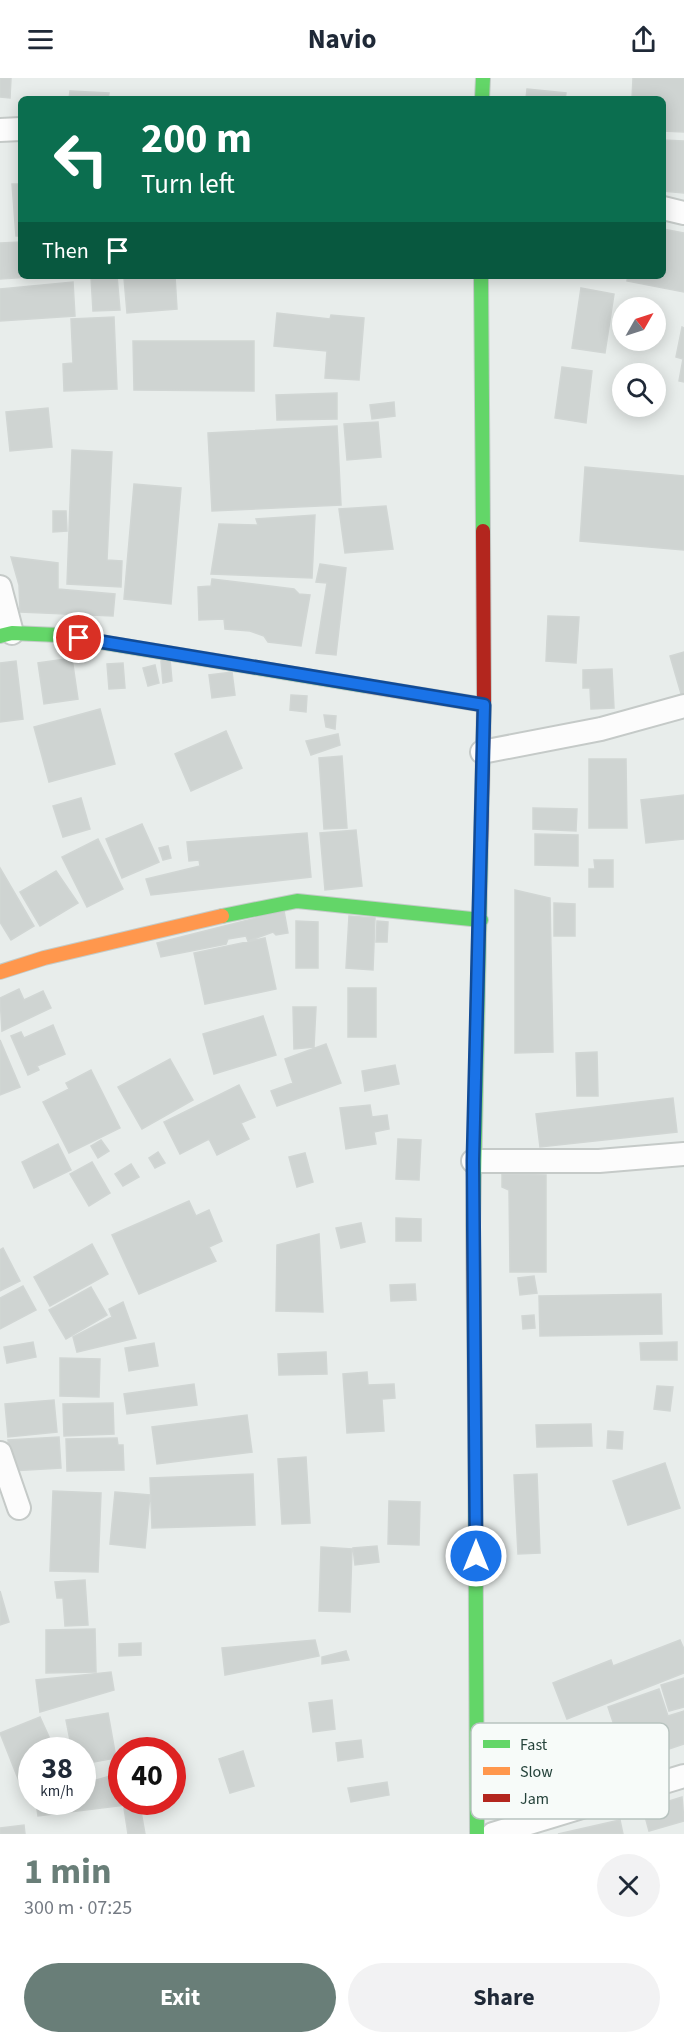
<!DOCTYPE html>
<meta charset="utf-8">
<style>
body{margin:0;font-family:"Source Sans 3",sans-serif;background:#f2f2f3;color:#1f2937;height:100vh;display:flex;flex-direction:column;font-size:22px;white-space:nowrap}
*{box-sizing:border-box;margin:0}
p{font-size:20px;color:#747a83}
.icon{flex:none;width:33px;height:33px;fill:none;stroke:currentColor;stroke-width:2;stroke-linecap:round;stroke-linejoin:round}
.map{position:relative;height:1756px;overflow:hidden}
.side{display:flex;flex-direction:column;background:#fff;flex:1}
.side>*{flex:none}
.top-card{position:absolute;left:18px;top:18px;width:648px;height:183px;border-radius:9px;box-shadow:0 3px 15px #0003;background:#0b6e4f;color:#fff;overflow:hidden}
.needle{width:39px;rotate:51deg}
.buttons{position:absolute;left:612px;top:219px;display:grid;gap:12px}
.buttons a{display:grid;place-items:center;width:54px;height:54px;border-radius:50%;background:#fff;box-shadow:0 3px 15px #0003;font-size:30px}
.speed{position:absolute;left:18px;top:1659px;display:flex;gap:12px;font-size:30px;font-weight:700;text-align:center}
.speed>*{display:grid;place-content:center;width:78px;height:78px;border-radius:50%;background:#fff;box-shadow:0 3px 15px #0003;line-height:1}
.speed small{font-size:15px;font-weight:400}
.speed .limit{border:9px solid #d22;background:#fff;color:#111}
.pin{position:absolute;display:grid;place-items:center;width:51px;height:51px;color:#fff;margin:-26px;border:3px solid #fff;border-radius:50%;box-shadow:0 2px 6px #0007}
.me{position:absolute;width:66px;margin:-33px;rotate:0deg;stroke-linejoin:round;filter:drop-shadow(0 0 4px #0008)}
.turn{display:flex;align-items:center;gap:21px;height:126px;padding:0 24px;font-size:27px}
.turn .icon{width:78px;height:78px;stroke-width:2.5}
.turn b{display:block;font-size:42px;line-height:51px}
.then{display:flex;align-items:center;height:57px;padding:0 24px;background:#0003;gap:12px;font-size:22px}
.round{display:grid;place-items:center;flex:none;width:63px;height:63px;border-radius:32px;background:#f2f2f3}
.summary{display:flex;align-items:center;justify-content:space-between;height:102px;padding:0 24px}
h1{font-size:36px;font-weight:700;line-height:45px;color:#697e78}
.button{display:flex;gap:12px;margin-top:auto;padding:12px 24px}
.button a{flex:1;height:69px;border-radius:36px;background:#697e78;color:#fff;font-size:24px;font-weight:700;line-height:69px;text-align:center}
.button a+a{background:#f2f2f3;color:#1f2937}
header{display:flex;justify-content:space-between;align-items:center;height:78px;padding:0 24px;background:#fff;font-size:27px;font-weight:700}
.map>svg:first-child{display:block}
</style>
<header><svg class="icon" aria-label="menu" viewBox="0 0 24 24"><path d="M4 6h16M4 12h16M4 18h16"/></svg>Navio<svg class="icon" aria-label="share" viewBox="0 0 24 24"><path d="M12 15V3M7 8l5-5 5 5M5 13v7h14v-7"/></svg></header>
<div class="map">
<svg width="684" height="1756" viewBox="0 0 684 1756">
<rect width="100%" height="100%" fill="#e8edeb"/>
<!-- building -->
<path fill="#cfd4d2" stroke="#d1d6d4" stroke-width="1.5" d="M0 0H11L10 20 0 19Z
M633 0H684V54L663 53V21H632Z
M527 11 566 15 565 21H526Z
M70 13 109 15 108 21H69Z
M663 62 684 63V115L663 113Z
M12 106H21V158H16Z
M663 151 684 155V214L627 203 628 198H663Z
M21 164V198L31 199 0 201V165Z
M117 198 120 232 93 233 91 199Z
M175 198 177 231 127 235 124 200Z
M73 204 75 238 0 243V211Z
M581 210 614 216 605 275 572 270Z
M277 235 330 241 331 237 364 240 359 302 325 300 327 273 274 268Z
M114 239 117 311 64 313 63 286 73 285 71 241Z
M682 249 684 250V304L679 303 683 281 676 279Z
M133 263H254V313L134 312Z
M562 289 592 293 586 345 555 340Z
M337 315V341L277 342 276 317Z
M394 324 395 338 372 341 370 327Z
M48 330 52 369 10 373 6 334Z
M378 344 381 379 347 382 344 346Z
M337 348 341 427 212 433 208 355Z
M72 372 112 374 107 482 122 483 121 509 67 506Z
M585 389 684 398V472L580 463Z
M134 406 181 410 171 526 124 521Z
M386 428 393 471 345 475 339 431Z
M53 433H66L67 453 53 454Z
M315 437 312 500 211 496 219 446 258 447 256 441Z
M11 479 58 485V511L115 516 113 538 20 534 19 507Z
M320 486 346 490 336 577 316 575 327 505 316 504Z
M212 501 294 511 299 516 310 517 301 568 268 564 264 558 250 553 225 551 224 541 199 542 198 509 211 508Z
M548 538 579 539 576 585 546 583Z
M684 574V618L682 619 670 578Z
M72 580 78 621 44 626 38 585Z
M170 581 172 603 163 605 161 583Z
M16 583 23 641 0 644V585Z
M123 585 125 610 109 611 107 586Z
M155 587 159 605 148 608 143 590Z
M612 591 614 630 591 631 590 610H583V592Z
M232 594 235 617 212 620 209 597Z
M291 617 307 618 306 634 290 632Z
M100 631 115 686 49 704 34 649Z
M324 637 336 638 335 651 326 649Z
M226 653 242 690 191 713 175 676Z
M338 656 340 667 311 677 306 663Z
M342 678 347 750 324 751 319 680Z
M589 681H626L627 750H589Z
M684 717V761L646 765 641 722Z
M81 720 90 751 63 759 53 728Z
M533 730 577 731 576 753 533 751Z
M142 746 159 784 122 800 106 761Z
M356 752 362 808 325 812 320 755Z
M307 755 311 799 151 817 146 801 200 788 199 782 189 783 187 764Z
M535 756 578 757V788L535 787Z
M98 761 123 811 87 829 62 779Z
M168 768 171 780 163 782 159 770Z
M594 782H613V809H589V791H595Z
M0 790 34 848 11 862 0 844Z
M56 793 78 825 40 848 20 814Z
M515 812 550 820 553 974 515 975Z
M554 825 575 826V858H554Z
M284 833 288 855 276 857 273 854 248 863 246 858 228 861 226 866 161 879 157 865Z
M349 838 375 840 373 892 346 890Z
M296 843 318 844V890H296Z
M377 843 388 844 387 864H376Z
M265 860 276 911 205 926 194 875Z
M348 910H376V959H348Z
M19 911 24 922 43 913 51 930 2 953 0 920Z
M293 929H316L314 969 294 971Z
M263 938 276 977 214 996 203 956Z
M53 947 65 976 37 988 39 992 28 997 11 958 21 954 24 960Z
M0 962 20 1009 0 1017Z
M326 966 341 1005 277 1028 271 1013 293 1005 285 981Z
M597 974 598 1018H577L576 975Z
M170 981 193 1022 142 1051 118 1009Z
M395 987 399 1006 365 1013 362 993Z
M91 992 120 1050 69 1075 43 1024 69 1011 66 1005Z
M239 1007 255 1039 241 1045 249 1061 217 1077 209 1061 180 1076 164 1044Z
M673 1020 677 1054 540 1069 536 1036Z
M370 1027 372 1039 387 1037 389 1051 374 1054 376 1066 346 1071 340 1030Z
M398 1061 421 1062 419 1102 396 1101Z
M101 1062 109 1073 98 1080 91 1068Z
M58 1066 71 1092 34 1110 22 1084Z
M158 1074 165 1085 155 1090 149 1080Z
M305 1075 313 1104 297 1109 289 1079Z
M92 1084 110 1115 89 1128 70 1096Z
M131 1086 139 1099 123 1108 115 1096Z
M502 1096 546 1097V1194H510L509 1112 502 1109Z
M189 1123 196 1138 209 1132 222 1163 209 1169 216 1183 139 1216 112 1157Z
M396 1140 421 1141V1163H396Z
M361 1145 365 1164 341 1170 336 1150Z
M319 1156 323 1234 276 1233 277 1167Z
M92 1166 108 1196 50 1228 34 1199Z
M3 1170 20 1203 0 1213V1172Z
M534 1198 537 1215 520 1217 518 1200Z
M415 1206 416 1222 391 1223 390 1207Z
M23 1208 36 1232 0 1251V1220Z
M91 1209 107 1237 66 1261 49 1232Z
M661 1216 662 1256 540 1258 539 1218Z
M123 1224 136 1260 77 1274 73 1259 112 1239 109 1231Z
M534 1237 535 1250 523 1251 522 1238Z
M33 1264 36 1279 7 1285 4 1269Z
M677 1264V1282H641L640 1265Z
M154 1265 158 1288 129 1293 125 1270Z
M326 1274 327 1296 279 1297 278 1276Z
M60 1280 100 1281 99 1319 60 1318Z
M367 1294 368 1307 394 1306 395 1320 382 1321 384 1353 347 1355 343 1296Z
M194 1306 197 1327 127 1336 124 1316Z
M657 1308 673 1309 670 1333 654 1331Z
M54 1322 57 1354 8 1359 5 1326Z
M113 1325 114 1356 64 1358 63 1326Z
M247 1337 252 1374 157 1386 152 1349Z
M591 1346 592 1368 537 1369 536 1347Z
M608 1353 623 1354 622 1371 607 1370Z
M59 1359 61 1390 11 1393 8 1362Z
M117 1360 118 1367H123L124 1392 67 1393 66 1361Z
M306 1379 310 1445 282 1446 278 1381Z
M665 1385 680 1430 628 1447 613 1403Z
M253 1396 255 1447 152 1450 150 1400Z
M537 1396 540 1475 518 1476 514 1397Z
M53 1413 101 1415 98 1494 50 1493Z
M115 1414 150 1417 145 1470 110 1466Z
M389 1423 420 1424 419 1467 388 1466Z
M377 1468 379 1484 355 1487 353 1470Z
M321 1469 352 1471 350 1534 319 1533Z
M85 1502 88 1547 65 1548 63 1520H57L55 1504Z
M0 1513 9 1544 0 1547Z
M95 1551 96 1594 46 1595V1552Z
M315 1562 319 1578 225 1597 222 1570Z
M680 1562 684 1571V1595L567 1641 553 1605 611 1582 613 1588Z
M141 1565V1577L119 1578V1566Z
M346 1573 349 1582 322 1586V1579Z
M111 1594 114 1612 40 1634 36 1602Z
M684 1600V1629L669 1633 661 1607Z
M659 1611 668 1638 684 1633V1666L577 1702 566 1673 617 1656 608 1629Z
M332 1622 335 1651 313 1654 309 1625Z
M108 1635 116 1680 82 1686V1672H72L66 1642Z
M40 1639 55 1672H32V1704L21 1708 0 1655Z
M361 1662 363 1679 338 1683 336 1665Z
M243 1673 254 1708 230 1715 219 1681Z
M121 1695 122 1724H125V1727L38 1738 36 1724H82V1706Z
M387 1704 389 1717 351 1724 348 1710Z
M682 1719 684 1743 649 1753 643 1731Z
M140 1728 145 1756H128L124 1730Z
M620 1742 623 1756H558Z
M24 1747 25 1756H0V1750Z"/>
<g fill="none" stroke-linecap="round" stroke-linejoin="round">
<defs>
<path id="street" d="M0 52 21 51
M663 130 684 135
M0 509 12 555
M482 674 601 651 684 628
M473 1083H599L684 1076
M0 1375 19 1430
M493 1756 684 1698"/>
<path id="fast" d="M482 21 483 0
M481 198 483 453
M0 558 12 555 58 557 367 608
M222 838 297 823 481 842
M473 1148 481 765
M475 1338 477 1756"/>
<path id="slow" d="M367 608 484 627
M0 894 44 880 222 838
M473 1148 475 1338"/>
<path id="jam" d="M481 765 484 627 483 453"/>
</defs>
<!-- street casing -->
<use href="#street" stroke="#c5cac8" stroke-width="26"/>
<!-- fast casing -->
<use href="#fast" stroke="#c3cbc8" stroke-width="16"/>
<!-- slow casing -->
<use href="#slow" stroke="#c3cbc8" stroke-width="16"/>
<!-- jam casing -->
<use href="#jam" stroke="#c3cbc8" stroke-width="16"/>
<!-- street -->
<use href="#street" stroke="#fcfcfc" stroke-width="22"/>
<!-- fast -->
<use href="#fast" stroke="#63d668" stroke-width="14"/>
<!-- slow -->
<use href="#slow" stroke="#ff974d" stroke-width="14"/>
<!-- jam -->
<use href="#jam" stroke="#b3261e" stroke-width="14"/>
</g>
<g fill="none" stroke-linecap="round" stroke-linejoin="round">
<defs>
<path id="route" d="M79 560 484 627 473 1083 476 1478"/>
</defs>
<!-- route casing -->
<use href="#route" stroke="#114b97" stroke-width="15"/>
<!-- route -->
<use href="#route" stroke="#1a73e8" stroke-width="10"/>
</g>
<!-- legend -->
<rect x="471" y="1645" width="198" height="96" rx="9" fill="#f7fbf9" stroke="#b8c4c0" stroke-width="1.5"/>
<rect x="483" y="1662" width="27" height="8" fill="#63d668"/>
<rect x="483" y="1689" width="27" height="8" fill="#ff974d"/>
<rect x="483" y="1716" width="27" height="8" fill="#b3261e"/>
<g font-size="16" fill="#24423a">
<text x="520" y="1672">Fast</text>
<text x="520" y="1699">Slow</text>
<text x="520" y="1726">Jam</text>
</g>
</svg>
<div class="buttons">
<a><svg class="needle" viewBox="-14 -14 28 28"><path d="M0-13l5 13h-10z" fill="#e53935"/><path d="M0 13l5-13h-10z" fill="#747a83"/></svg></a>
<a><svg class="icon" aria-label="search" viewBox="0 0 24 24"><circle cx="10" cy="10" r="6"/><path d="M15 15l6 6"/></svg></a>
</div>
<div class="speed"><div>38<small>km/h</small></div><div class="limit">40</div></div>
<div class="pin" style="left:79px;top:560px;background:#d93025"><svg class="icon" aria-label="arrive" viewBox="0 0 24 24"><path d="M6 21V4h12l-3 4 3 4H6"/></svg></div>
<svg class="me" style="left:476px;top:1478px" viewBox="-20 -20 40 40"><circle r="17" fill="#1a73e8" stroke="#fff" stroke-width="3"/><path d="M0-11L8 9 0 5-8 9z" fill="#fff"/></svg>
<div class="top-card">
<div class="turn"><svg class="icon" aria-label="left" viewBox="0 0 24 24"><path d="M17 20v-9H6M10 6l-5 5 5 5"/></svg><div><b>200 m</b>Turn left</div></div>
<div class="then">Then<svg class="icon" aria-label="arrive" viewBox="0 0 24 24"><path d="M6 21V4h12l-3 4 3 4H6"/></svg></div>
</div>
</div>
<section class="side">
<div class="summary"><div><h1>1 min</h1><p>300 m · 07:25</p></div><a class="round"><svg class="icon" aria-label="close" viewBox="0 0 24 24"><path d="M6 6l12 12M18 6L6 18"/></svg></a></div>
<div class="button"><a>Exit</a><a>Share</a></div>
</section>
